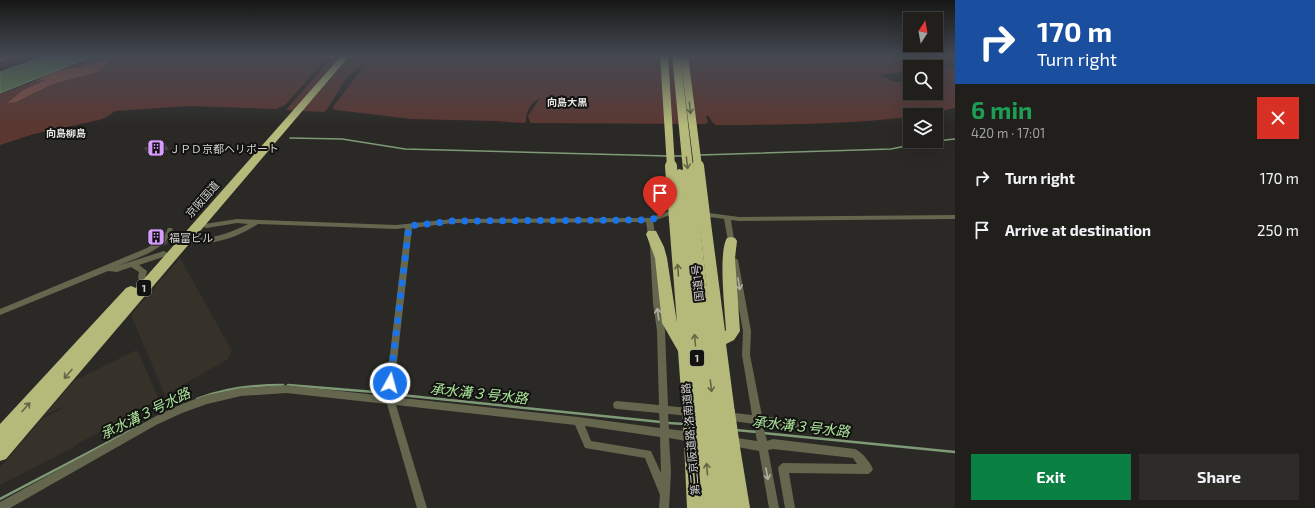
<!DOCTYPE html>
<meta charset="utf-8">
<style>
body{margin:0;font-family:"Exo 2","Noto Sans JP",sans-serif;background:#2d2c29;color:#f1f3f6;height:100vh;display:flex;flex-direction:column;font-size:15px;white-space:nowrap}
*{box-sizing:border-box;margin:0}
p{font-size:13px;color:#a2a2a3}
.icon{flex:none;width:22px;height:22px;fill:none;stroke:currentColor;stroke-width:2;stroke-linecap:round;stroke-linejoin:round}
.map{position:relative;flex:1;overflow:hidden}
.panel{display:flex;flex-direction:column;background:#201f1c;width:360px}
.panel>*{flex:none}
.top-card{background:#1a4fa0;color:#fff;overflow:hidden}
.needle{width:26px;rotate:11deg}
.controls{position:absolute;left:903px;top:12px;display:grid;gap:8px}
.controls a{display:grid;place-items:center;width:40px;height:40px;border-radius:0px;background:#201f1c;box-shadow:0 4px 16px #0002,0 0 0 1px #3d3d3b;font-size:20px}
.pin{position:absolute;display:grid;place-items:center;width:34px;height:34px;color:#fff;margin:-41px -17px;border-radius:50% 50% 50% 0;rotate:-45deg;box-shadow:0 0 4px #0007}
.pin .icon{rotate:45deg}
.me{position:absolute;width:44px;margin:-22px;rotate:7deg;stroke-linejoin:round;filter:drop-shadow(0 0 3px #0008)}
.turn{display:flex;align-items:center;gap:14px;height:84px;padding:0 16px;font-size:18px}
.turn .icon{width:52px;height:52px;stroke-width:2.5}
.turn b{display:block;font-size:28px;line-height:34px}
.round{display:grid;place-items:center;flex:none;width:42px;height:42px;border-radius:0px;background:#2d2c29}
.headline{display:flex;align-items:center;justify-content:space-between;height:68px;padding:0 16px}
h1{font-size:24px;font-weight:700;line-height:30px;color:#1e9e55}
.primary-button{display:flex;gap:8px;margin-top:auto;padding:8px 16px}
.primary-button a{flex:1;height:46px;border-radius:0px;background:#0b8043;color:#fff;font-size:16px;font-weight:700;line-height:46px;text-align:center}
.primary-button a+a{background:#2d2c29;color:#f1f3f6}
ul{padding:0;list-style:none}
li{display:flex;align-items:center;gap:12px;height:52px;padding:0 16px}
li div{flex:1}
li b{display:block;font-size:15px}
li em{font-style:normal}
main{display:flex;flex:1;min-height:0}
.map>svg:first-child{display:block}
</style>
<main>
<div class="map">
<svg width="955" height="508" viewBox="0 0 955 508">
<rect width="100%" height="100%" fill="#2a2926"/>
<!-- built -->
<path fill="#36322a" d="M180 258 232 351 228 359 165 395 131 315Z
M137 350 159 399 74 446 72 440 74 447 0 485V468L42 419 63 408 62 407 44 416 74 381Z"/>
<!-- green -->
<path fill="#5b3731" d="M19 55H37L29 57 27 60 0 67V61Z
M100 55H330L285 105 276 109 189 106 115 111 107 117 99 120 34 134 0 145V94L35 81 47 80 23 90 8 102H16L53 84 94 73 100 70 110 61 108 60 90 64 79 68 75 67 61 70Z
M334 55H955V62L931 67H910V71L880 75 894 82 910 81V93H936V75L941 73 939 70 955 67V108L923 115H910V117C846 124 781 125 716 125L713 123 708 115 706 117 708 122 705 124 531 123 530 122 528 116 540 98C531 102 525 113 526 122L524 123 495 121 411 119 336 110 332 108 362 69 360 67 347 77 328 108 324 112 286 110Z"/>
<!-- forest -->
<path fill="#8b4e43" d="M108 60 110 61 100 70 94 73 53 84 16 102 7 103 23 90 46 80 35 81C46 76 68 65 79 68L90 64Z"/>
<!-- water -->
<path fill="#5c8250" stroke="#7f9a76" d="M48 55H96L0 93V72Z"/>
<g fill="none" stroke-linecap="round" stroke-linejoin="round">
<!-- stream-far1 -->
<path stroke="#7f9a76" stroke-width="1.5" d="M290 138 342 139 405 149 668 156
M936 141 955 139
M700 155 891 149 931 141
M672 156H684"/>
<!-- stream -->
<path stroke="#7f9a76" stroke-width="2.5" d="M288 385 387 393
M391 394 661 422
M197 399C225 388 253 385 283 385
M668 423 685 424
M735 430 757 432
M763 433 955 452
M0 499 139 426"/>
</g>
<!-- building -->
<path fill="#494644" d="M162 141 169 149 150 156 144 148Z"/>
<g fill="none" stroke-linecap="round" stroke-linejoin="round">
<!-- street-tunnel -->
<path stroke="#43423f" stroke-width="6" stroke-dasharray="6 3.5" stroke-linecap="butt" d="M162 243 191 232"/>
<!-- street -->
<path fill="#64664d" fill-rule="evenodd" d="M670 211H677L680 213 679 215H670L653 221 657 247 661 303 665 331 668 406 690 408 693 409 695 412 693 415 690 416 668 414 669 429 692 432 695 434 697 437 695 440 692 442 669 438 671 472 669 508H659L660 495 645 458 585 448 575 425 396 405 427 508H417L387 404 286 393 241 396 207 404 182 413 156 425 10 508H0V502L158 415 184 403 207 395 241 388 286 385 385 396 405 228 396 229 258 224C238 238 206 248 183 242L182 240C186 236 196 239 203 238 219 237 234 231 248 224L237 223 207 228H205L204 226 205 224 237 219 396 225 453 219 649 218ZM646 222 650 247 653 303 657 331 659 405 617 401 614 402 613 405 614 408 617 409 659 413 660 428 578 417 393 397 412 228 453 223ZM585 426 660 437 661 473 651 451 591 441Z
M700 212H702L739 217 955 215V219L739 221 731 220 735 246 732 248 729 246 724 219 702 216 699 214Z
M168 228H172L173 233C160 252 137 258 117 266L164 251 166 252 168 254 166 256 139 265 147 271 145 280H139L138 278 139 272 131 267 117 272 108 271 0 315V309L147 248C155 243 165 238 168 228Z
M734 257 738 260 751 331 750 355 762 416 802 421 805 422 807 425 805 428 802 429 763 425 767 441 773 439 855 449C862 452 870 462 873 469L871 472 868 474 789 473 795 508H785L778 468 780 465 783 463 857 464 853 458 773 449 768 450 779 508H769L759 451 727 445 725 442 727 439 730 437 757 441 754 424 726 420 723 419 721 416 723 413 726 412 752 415 742 355 743 331 730 260Z"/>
<!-- secondary -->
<path fill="#858860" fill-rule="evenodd" d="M11 55H19L0 62V58Z"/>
<!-- highway -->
<path fill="#b5ba7a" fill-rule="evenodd" d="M342 55H350L6 459 0 461V424L126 288 131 286 136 288Z
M672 55H680L698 209 696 212 692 213 687 210H679L678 207 674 172 679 169 683 170Z
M675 216 679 217 681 220 698 406 695 411 690 413 685 411 682 406 678 351 662 323 655 258 646 234 648 231H656L664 247 667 258 677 323 669 220 671 217Z
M705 219 709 220 711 223 725 331 726 330C725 310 718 253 727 238L731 237 735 238 737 241 735 258 740 331 734 340 726 344 735 413 732 418 727 420 722 418 719 413C712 349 708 287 699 223L701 220Z
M692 434 698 436 700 442 705 508H687L684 442 686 436Z
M732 439 738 441 740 447 750 508H732L724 447 726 441Z"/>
<defs>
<path id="rail" d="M0 56 4 55"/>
</defs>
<!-- rail casing -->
<use href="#rail" stroke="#b2b1af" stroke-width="2.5"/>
<!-- rail -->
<use href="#rail" stroke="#121211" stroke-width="1.5" stroke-dasharray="4.5" stroke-linecap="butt"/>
<!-- highway-bridge-far2 -->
<path stroke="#b5ba7a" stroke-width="8" d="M664 55 671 167
M684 55 698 167"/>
<!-- highway-bridge-far1 -->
<path stroke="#b5ba7a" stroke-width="12" d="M671 166 675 220
M698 166 705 223
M683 207 693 314
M692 209 704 314"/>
<!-- highway-bridge -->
<path stroke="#b5ba7a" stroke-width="16" d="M693 313 711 508
M704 313 726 508
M690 406 692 442
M727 413 732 447"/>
</g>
<!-- one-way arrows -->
<defs><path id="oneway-shaft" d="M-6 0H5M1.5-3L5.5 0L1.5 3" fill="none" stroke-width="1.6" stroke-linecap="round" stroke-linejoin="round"/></defs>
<g stroke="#646646">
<use href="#oneway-shaft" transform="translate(690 108) rotate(84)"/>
<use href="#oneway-shaft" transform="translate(687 163) rotate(84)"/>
<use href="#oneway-shaft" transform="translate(678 270) rotate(-94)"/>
<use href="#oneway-shaft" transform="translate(695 340) rotate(-95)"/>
<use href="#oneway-shaft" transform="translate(68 374) rotate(131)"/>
<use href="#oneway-shaft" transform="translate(711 386) rotate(83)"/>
<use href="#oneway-shaft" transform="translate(26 407) rotate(-48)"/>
<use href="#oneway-shaft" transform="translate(707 469) rotate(-95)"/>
</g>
<g stroke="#b1b1a8">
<use href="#oneway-shaft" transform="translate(739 284) rotate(80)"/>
<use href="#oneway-shaft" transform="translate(658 314) rotate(-98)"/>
<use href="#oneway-shaft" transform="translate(767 474) rotate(80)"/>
</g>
<!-- sky -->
<linearGradient id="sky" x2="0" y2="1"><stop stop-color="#171715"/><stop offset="0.44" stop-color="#444952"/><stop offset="1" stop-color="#444952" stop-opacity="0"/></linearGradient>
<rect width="955" height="126" fill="url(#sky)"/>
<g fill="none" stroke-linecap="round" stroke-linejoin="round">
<!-- route -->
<path stroke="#1a73e8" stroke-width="7" stroke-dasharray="0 12.6" d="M390 383 409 226 453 221 649 220 660 217"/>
</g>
<!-- icons -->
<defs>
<symbol id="building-square" viewBox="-11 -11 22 22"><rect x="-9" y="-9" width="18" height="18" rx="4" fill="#d59cfb" stroke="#121211"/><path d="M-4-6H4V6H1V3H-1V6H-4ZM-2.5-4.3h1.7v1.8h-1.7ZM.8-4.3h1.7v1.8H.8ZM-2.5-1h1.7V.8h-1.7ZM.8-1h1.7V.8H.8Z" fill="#111"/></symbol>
</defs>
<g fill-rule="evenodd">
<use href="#building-square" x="146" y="138" width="20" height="20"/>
<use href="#building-square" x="146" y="227" width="20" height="20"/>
</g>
<g text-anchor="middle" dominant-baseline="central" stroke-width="4" stroke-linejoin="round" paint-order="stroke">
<!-- far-neighbourhood labels -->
<g font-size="10" font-weight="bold" fill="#e5e4e0" stroke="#121211">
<text x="567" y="102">向島大黒</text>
<text x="66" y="133">向島柳島</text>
</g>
<!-- shield labels -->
<g fill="#121211" stroke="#989896" stroke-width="1">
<rect x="137" y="280" width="14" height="16" rx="3"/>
<rect x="690" y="350" width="14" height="16" rx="3"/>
</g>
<g font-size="10" font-weight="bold" fill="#d2d1cf">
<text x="144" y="288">1</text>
<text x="697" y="358">1</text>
</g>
<!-- poi labels -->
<g font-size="11" fill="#d2d1cf" stroke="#121211" text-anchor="start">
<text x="169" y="148">ＪＰＤ京都ヘリポート</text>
<text x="169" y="237">福富ビル</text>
</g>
<!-- street labels -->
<g font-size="11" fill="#d2d1cf" stroke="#121211">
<text transform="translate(202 199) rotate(-49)">京阪国道</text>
<text transform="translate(697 283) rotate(-96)">国道1号</text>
<text transform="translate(690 439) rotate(-95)">第二京阪道路;洛南道路</text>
</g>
<!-- near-water labels -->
<g font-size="14" font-style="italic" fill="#abe39a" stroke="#121211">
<text transform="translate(479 393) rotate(6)">承水溝３号水路</text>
<text transform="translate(145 413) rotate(-26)">承水溝３号水路</text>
<text transform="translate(801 426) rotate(6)">承水溝３号水路</text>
</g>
</g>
</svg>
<div class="controls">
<a><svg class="needle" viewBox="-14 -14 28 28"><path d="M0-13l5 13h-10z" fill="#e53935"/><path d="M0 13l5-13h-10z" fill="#a2a2a3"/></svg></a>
<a><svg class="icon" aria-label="search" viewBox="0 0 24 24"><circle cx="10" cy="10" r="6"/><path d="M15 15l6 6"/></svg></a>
<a><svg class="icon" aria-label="layers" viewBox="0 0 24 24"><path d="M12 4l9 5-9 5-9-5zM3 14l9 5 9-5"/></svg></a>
</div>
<div class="pin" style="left:660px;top:217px;background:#d93025"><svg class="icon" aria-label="arrive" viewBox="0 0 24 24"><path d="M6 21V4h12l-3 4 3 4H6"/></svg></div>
<svg class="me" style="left:390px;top:383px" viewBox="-20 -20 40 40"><circle r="17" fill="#1a73e8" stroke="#fff" stroke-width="3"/><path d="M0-11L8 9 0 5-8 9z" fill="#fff"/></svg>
</div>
<section class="panel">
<div class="top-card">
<div class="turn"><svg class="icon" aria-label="right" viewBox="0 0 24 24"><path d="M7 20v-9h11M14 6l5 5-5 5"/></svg><div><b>170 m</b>Turn right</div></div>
</div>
<div class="headline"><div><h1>6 min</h1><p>420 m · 17:01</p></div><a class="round" style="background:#d93025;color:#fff"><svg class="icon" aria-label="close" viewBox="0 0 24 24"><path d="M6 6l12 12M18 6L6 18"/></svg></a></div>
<ul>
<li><svg class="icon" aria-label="right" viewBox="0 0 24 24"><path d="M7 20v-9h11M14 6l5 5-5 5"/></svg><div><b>Turn right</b></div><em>170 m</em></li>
<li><svg class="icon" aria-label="arrive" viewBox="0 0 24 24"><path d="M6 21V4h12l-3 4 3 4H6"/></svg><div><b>Arrive at destination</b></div><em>250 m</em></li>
</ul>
<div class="primary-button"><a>Exit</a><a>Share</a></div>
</section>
</main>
